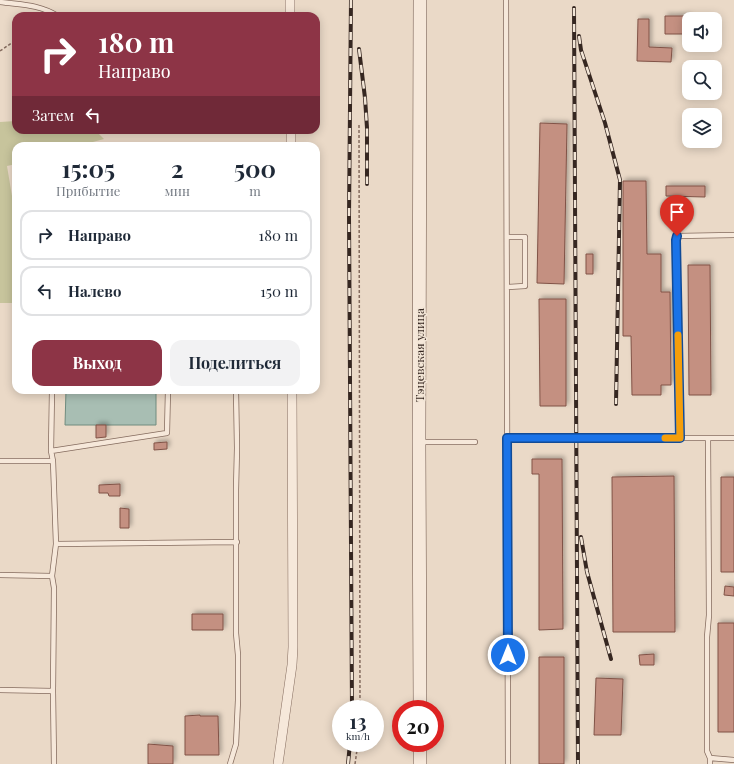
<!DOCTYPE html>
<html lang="ru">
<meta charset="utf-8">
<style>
body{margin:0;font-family:"Playfair Display",serif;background:#f2f2f3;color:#1f2937;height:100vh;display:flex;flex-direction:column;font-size:15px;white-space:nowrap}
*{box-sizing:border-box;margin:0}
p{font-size:13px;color:#747a83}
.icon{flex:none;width:22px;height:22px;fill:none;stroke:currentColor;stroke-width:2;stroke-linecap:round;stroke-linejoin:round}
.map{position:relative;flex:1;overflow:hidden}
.drawer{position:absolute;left:12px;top:142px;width:308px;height:252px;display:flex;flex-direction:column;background:#fff;border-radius:12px;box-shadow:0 2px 10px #0003}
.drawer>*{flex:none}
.banner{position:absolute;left:12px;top:12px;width:308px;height:122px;border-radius:12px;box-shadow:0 2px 10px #0003;background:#8d3446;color:#fff;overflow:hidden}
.tools{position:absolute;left:682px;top:12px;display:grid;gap:8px}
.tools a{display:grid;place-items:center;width:40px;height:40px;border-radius:8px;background:#fff;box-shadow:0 2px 10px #0003;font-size:20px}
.speed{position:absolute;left:332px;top:700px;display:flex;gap:8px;font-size:20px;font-weight:700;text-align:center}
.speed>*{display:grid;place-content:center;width:52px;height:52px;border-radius:50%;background:#fff;box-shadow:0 2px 10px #0003;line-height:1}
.speed small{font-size:10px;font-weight:400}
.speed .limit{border:6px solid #d22;background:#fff;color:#111}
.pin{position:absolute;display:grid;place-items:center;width:34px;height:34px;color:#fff;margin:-41px -17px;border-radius:50% 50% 50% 0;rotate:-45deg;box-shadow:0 0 4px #0007}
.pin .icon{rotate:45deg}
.me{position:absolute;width:44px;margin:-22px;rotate:0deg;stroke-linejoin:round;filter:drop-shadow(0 0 3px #0008)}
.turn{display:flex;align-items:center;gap:14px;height:84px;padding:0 20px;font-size:18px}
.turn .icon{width:52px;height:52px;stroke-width:2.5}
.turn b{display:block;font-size:28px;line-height:34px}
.then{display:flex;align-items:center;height:38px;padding:0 20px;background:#0003;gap:8px;font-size:15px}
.eta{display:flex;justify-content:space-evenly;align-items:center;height:68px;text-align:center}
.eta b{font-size:24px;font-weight:700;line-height:28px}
.primary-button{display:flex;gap:8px;margin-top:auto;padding:8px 20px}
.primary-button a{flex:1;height:46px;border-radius:12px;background:#8d3446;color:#fff;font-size:16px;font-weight:700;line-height:46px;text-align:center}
.primary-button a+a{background:#f2f2f3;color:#1f2937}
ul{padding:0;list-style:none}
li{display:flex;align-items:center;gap:12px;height:50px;margin:0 8px 6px;padding:0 12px;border:2px solid #e0e1e3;border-radius:12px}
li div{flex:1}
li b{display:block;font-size:15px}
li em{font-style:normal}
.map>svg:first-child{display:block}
</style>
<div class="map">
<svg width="734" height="764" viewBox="0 0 734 764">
<defs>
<filter id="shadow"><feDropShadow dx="2.5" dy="-2.5" stdDeviation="2" flood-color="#0004"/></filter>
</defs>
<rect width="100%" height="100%" fill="#ead9c7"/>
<!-- green -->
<path fill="#c7c49c" d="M16 121V130H95L104 139 78 146H16V164L7 166 16 220V303H0V122Z"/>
<!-- water -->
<path fill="#a8beb3" stroke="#708c7f" d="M66 390H156V425H65Z"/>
<!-- building -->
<path fill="#c49081" stroke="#815347" filter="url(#shadow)" d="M665 16H689V34H665Z
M638 19H649V47L672 48 671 62 637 61Z
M540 123 567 124 564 284 537 283Z
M623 181H646L647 254H661V292H670L671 385H661V395H632L631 336H623Z
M666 186H705V197L666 196Z
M586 254H593V274H586Z
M688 265H710L711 395H689Z
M539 299H566V406H540Z
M96 425H106V437L96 438Z
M167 442V449L154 450V443Z
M532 459H562L563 629 539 630V474H532Z
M674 476 675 632H613L612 477Z
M721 477H734V572H721Z
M120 484V496H109L108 493H99V485Z
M120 508 129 509V528H120Z
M725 586 734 587V596L724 595Z
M192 614H223V630H192Z
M718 623H734V732H718Z
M654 654V665H640L639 655Z
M539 657H564V764H539Z
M596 678 623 679 621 735H594Z
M200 715V716H218L219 755H185V716Z
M148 744 173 746V764H148Z"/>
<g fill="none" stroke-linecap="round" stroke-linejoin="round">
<defs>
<path id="lane" d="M506 0 508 764
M0 2C22 5 38 4 58 16
M507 237H525V286L507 287
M52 390 51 451 53 461 56 544 52 576 54 588 53 691 54 764
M507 438H734
M680 438 676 240 677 236 734 235
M708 438 709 615 707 637V751L710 758V764
M421 442H475
M51 451 167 433 168 390
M0 461H53
M56 544 237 542
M0 575 52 576
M0 690 53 691
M710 758 734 760
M230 764 236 744 238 700V655L236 633V490L237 448 236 390"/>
<path id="street" d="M290 0V16
M291 130V146
M278 764 292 665 293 647 292 390"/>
<path id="secondary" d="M420 709 419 442 420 0
M420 743V764"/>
</defs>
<!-- lane casing -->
<use href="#lane" stroke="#846b5e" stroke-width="6"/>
<!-- street casing -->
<use href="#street" stroke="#846b5e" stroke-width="10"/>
<!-- secondary casing -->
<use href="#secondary" stroke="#664d41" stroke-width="14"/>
<!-- path -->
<path stroke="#846b5e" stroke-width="1.5" stroke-dasharray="3 2" stroke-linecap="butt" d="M0 51 16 40
M359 125 360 709
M355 764 358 743"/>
<!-- lane -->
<use href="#lane" stroke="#f6e8da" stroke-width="4.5"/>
<!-- street -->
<use href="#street" stroke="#f6e8da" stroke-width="9"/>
<!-- secondary -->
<use href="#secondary" stroke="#f6e8da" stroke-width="13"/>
<defs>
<path id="rail" d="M351 0 349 217 352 709
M574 8 578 764
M579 36 581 50 605 123 620 180 616 404
M359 49 365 98 367 128V184
M581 537 587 572 611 659
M348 764 350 743"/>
</defs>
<!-- rail casing -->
<use href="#rail" stroke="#362721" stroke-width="4"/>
<!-- rail -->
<use href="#rail" stroke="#f2e5d6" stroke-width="2.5" stroke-dasharray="8" stroke-linecap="butt"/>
</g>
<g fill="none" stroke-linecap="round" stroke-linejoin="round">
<defs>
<path id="route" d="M508 655 507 438H680L676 240 677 236"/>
</defs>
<!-- route casing -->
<use href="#route" stroke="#114b97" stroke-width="10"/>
<!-- route -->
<use href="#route" stroke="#1a73e8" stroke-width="7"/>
<!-- slow -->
<path stroke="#f59e0b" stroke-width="7" d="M665 438H680L678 335"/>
</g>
<g text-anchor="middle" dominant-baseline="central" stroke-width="3" stroke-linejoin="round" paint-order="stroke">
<!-- street labels -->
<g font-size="12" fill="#362721" stroke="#f2e5d6">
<text transform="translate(419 355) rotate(-90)">Тэцевская улица</text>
</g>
</g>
</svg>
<div class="tools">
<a><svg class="icon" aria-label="sound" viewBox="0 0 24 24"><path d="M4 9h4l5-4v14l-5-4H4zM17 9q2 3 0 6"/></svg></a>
<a><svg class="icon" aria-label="search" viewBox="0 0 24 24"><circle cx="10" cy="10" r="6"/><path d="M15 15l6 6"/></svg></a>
<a><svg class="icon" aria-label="layers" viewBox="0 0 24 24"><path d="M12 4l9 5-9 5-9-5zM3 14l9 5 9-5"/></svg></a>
</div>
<div class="speed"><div>13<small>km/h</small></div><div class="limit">20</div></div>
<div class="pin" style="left:677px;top:236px;background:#d93025"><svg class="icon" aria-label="arrive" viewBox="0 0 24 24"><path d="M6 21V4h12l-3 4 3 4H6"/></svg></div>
<svg class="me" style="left:508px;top:655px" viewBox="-20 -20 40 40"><circle r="17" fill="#1a73e8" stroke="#fff" stroke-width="3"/><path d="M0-11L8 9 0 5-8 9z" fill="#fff"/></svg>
<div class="banner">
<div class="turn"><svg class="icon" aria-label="right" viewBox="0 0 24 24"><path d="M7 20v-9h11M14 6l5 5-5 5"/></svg><div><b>180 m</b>Направо</div></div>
<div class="then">Затем<svg class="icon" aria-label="left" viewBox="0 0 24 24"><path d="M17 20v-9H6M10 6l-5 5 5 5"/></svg></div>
</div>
<section class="drawer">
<div class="eta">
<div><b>15:05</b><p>Прибытие</p></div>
<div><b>2</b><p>мин</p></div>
<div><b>500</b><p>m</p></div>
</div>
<ul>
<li><svg class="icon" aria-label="right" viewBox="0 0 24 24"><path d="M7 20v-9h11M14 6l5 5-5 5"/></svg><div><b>Направо</b></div><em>180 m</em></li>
<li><svg class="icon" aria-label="left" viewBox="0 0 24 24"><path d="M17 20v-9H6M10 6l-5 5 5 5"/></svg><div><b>Налево</b></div><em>150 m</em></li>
</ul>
<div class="primary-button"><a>Выход</a><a>Поделиться</a></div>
</section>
</div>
